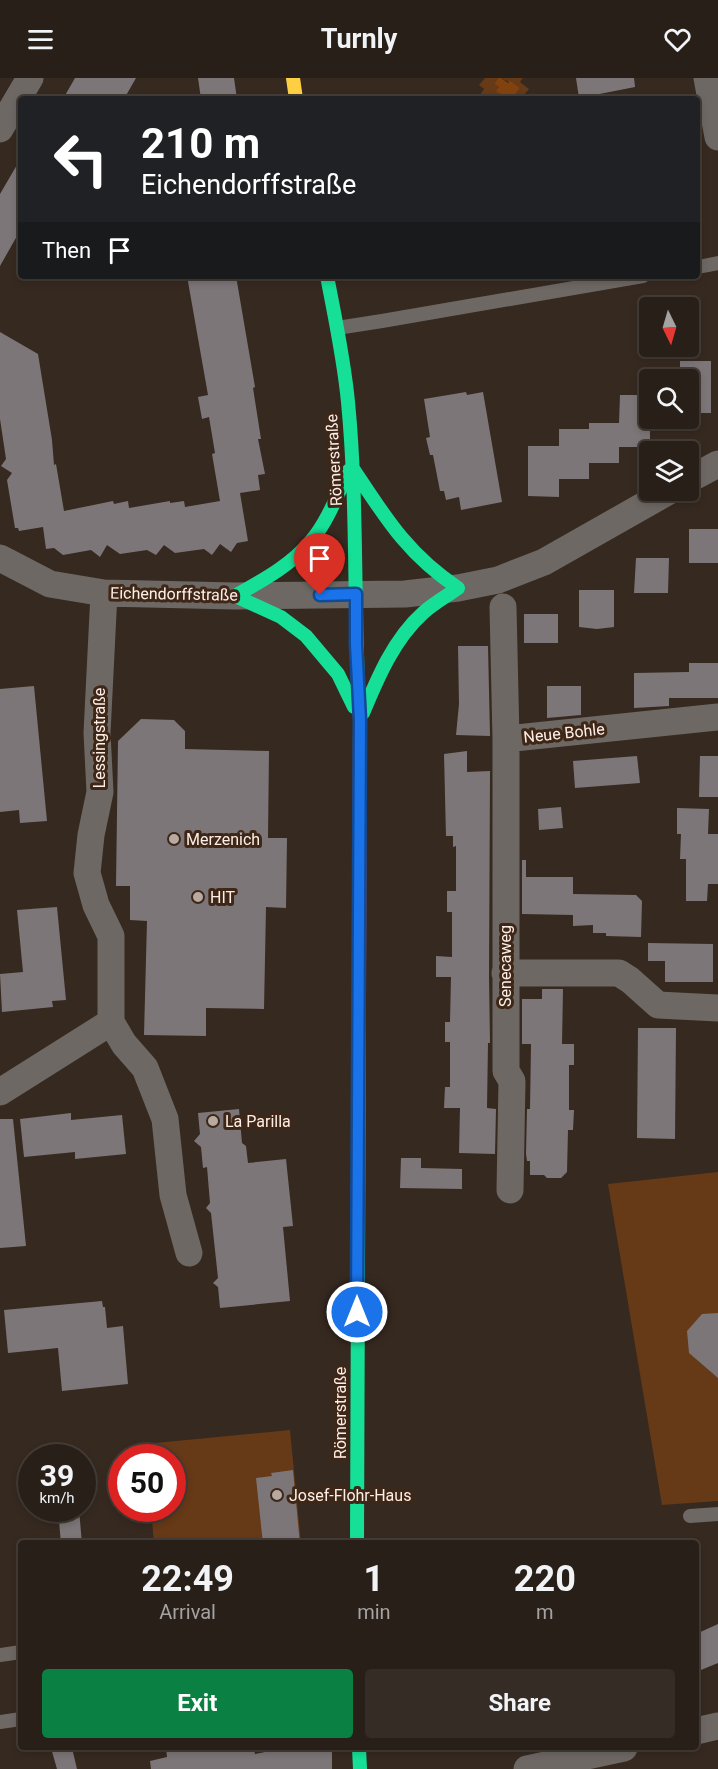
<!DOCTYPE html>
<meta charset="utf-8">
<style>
body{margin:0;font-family:Roboto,sans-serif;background:#342c25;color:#f1f3f6;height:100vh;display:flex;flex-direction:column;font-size:22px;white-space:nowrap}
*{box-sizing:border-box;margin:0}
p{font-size:20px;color:#a5a2a2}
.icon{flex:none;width:33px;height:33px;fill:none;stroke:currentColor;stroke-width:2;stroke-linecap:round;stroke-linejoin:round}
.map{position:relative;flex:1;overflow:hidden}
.sheet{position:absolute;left:18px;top:1462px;width:681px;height:210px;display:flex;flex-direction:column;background:#281f18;border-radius:6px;box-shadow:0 3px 9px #0003,0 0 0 2px #443d37}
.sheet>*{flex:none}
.banner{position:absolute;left:18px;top:18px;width:682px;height:183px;border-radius:6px;box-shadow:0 3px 9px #0003,0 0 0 2px #443d37;background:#202124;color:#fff;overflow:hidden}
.needle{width:39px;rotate:175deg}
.controls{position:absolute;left:639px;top:219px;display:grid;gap:12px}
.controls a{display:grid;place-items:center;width:60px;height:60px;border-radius:6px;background:#281f18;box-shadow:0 3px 9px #0003,0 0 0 2px #443d37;font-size:30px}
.speed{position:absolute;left:18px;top:1366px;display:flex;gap:12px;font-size:30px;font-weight:700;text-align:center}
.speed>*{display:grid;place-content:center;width:78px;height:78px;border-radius:50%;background:#281f18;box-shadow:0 3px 9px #0003,0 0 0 2px #443d37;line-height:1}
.speed small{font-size:15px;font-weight:400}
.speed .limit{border:9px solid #d22;background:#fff;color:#111}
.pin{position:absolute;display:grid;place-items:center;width:51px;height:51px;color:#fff;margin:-62px -26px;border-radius:50% 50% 50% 0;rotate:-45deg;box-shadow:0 0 6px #0007}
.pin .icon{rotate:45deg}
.me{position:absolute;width:66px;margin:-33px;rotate:0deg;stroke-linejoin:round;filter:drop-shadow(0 0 4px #0008)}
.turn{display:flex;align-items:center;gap:21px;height:126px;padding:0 24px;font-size:27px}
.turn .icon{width:78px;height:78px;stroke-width:2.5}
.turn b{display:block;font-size:42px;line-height:51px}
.then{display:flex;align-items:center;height:57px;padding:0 24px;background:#0003;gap:12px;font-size:22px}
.eta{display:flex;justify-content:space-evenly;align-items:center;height:102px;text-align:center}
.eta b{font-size:36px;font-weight:700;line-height:42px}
.action{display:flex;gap:12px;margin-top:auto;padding:12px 24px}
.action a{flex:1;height:69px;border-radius:6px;background:#0b8043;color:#fff;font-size:24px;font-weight:700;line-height:69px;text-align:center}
.action a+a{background:#342c25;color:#f1f3f6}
header{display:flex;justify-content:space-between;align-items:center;height:78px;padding:0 24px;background:#281f18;font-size:27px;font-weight:700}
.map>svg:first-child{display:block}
</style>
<header><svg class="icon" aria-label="menu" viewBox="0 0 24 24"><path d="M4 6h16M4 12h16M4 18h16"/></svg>Turnly<svg class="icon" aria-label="heart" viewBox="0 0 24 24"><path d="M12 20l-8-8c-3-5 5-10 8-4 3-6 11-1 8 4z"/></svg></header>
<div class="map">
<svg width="718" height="1691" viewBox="0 0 718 1691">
<rect width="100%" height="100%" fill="#362920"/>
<!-- green -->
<path fill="#663917" d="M485 0H498L494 6 499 9 497 13 508 21H495L487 16 483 21H477L484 11 479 7Z
M501 0H523L520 4 529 11 524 17 528 20V21H512L520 10Z
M718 1094V1423L662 1427 608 1106Z
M290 1352 301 1465H154L151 1431H172V1380H146L145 1366Z"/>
<!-- water -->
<path fill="#82420e" d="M498 0H501L508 5 510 3 520 10 512 21H508L496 13 499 9 494 6Z"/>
<!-- building -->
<path fill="#7d7678" d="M75 0H136L124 21H63Z
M198 0H234L237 21H201Z
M576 0H634L635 9 579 20Z
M21 80V151L0 188V116Z
M187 198H236L255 309 253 310 261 361H258L265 396 258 397 260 412 240 415 248 463 237 465 231 474 220 466 212 477 204 471 175 475 164 467 156 477 147 472 120 476 107 467 100 479 91 472 63 477 54 470 46 471 43 449 19 453 18 450H15L7 402 12 395 1 388 6 381 0 341V254L38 276 52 362 54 387 56 386 64 433 113 423 114 426 128 423 129 430 170 423V425L184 423 185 429 220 423 212 376 215 375 209 339 202 341 198 319 208 317Z
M680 283H711V335H688V302H680Z
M466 314 467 317 483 314 502 424 461 432 459 419 446 422 444 413H440L433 377H430L426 360 430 359 424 321Z
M620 317H650V369H619V385H589V401H559V419L528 418V368H559V351H589V345H619Z
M689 451H718V485H689Z
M636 480H669L668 515H634Z
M579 512H614V549L597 551 579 549Z
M524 536H558V565H524Z
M458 568H488L490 658 456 657 459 626Z
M689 585H718V620H669V628L634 630V595L689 594Z
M34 608 47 743 20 745 19 732 0 734V611Z
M547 608H581V637L547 640Z
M141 641 174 642 185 653V671L269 673 268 760H287L286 830 266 829 264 931 206 930V958L144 957 147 843 130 842V808H116L118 663Z
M467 673V694L490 693 489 899 490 965H488L487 1030 496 1031 495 1076 459 1075 460 1030H444L445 1009H450V964H445V944H450L451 899H436V878L452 879V834H447V813H456V768L453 769V758H446L444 676Z
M637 678 640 705 575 710 573 683Z
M700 678H718V719H699Z
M561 729 563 750 539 752 538 731Z
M677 730 709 731 708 756H718V806H708L707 823H686V781H680L681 756H677Z
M522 782H526V799H573V816L636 817 642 823 641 859 606 858V855H593V847L573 848V837L522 836Z
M57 829 66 922 52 923 53 929 2 934 0 896 23 894 17 832Z
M648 865 713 866V904H665V883H648Z
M542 911H563L562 966H574V987H569V1032H574L573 1052H568L567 1094 561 1100H547L544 1097H530V1083H527L526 1076 527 1031H530L531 966H522V921H542Z
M638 950H676L675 1061 637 1060Z
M239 1031 242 1065 246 1068 248 1085 286 1081 293 1148 283 1149 290 1223 220 1230 218 1209 213 1205 218 1200 211 1135 206 1130 210 1125 207 1089 203 1090 201 1069 194 1063 200 1056 198 1035Z
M71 1035V1042L122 1037 126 1076 75 1081V1074L24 1079 20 1041Z
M0 1041H13L26 1168 0 1170Z
M401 1080H421V1090L462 1091V1111L400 1110Z
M102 1223 103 1229H105L107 1250 123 1248 128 1306 62 1313 58 1270 8 1275 4 1232Z
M718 1235V1300L689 1275 687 1253 702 1236Z
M293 1392 300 1466H263L256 1400 272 1398 271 1395Z
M58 1431H79L82 1466H61Z
M718 1546V1585L696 1594V1556Z
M51 1670H72L77 1691H57Z
M166 1670H190L191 1674 213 1670H254L255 1676 285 1670H332V1691H151L150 1683 167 1679Z"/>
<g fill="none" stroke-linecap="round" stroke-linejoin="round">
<!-- lane -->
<path stroke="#6d6864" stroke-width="14" d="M698 189 718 185
M337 250 382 243 643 198
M690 1438 718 1436
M0 1577 21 1574
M0 1644 21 1641"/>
<!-- street -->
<path stroke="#6d6864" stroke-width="27" d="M707 0 718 59
M0 51 30 0
M688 402 718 386
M0 480 50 506 104 515 235 518 405 516 458 510 498 502 544 484 671 412
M503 529 506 661 718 639
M506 661V993L512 1003 510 1112
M505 895H619L630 902 658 927 718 930
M111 944 124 966 145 990 165 1041 173 1117 189 1175
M0 1014 111 944V858L96 827 87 795 91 757 100 714 97 655 104 515
M696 1653 718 1648
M527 1691 624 1670"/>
<!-- fast -->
<path stroke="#16e098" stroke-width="14" d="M327 198C335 240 344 281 348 324 357 417 354 512 358 606
M352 389C385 439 407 476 458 510 447 518 434 525 423 535 394 561 378 599 363 635
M235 518 281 539 306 558 338 596 354 629
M235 518C263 502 290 488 311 463 328 443 338 415 349 392
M357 1466 359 915
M359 1670 360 1691"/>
<!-- slow -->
<path stroke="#ffcf43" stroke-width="14" d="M293 0 296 21"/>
<!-- jam -->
<path stroke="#f24e42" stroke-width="14" d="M358 606 360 642 359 915"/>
</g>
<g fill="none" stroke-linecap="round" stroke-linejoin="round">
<defs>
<path id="route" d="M320 517 356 516V566L360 642 357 1234"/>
</defs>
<!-- route casing -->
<use href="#route" stroke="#114b97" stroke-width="15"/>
<!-- route -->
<use href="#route" stroke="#1a73e8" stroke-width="10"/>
</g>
<!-- markers -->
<g fill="#b7aaa2" stroke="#3f2717" stroke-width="2">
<circle cx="174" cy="761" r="6"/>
<circle cx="198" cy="819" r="6"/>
<circle cx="213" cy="1043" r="6"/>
<circle cx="277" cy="1417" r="6"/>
</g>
<g text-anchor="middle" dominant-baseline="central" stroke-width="6" stroke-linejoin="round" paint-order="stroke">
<!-- street labels -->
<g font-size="16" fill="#fdefe8" stroke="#3f2717">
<text transform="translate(334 382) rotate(-93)">Römerstraße</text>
<text transform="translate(174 516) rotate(1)">Eichendorffstraße</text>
<text transform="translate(564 655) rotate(-6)">Neue Bohle</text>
<text transform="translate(99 660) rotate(-90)">Lessingstraße</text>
<text transform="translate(505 888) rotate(-90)">Senecaweg</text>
<text transform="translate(340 1335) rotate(-90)">Römerstraße</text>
</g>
<!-- poi labels -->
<g font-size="16" fill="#fdefe8" stroke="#3f2717" text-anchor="start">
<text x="186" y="761">Merzenich</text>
<text x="210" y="819">HIT</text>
<text x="225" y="1043">La Parilla</text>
<text x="289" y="1417">Josef-Flohr-Haus</text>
</g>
</g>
</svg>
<div class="controls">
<a><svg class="needle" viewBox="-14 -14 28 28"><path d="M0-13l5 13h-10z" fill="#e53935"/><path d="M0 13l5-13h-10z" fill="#a5a2a2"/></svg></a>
<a><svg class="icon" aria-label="search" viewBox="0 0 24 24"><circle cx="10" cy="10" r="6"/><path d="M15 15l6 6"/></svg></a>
<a><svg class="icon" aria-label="layers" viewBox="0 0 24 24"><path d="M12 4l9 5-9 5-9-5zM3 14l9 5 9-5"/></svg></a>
</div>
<div class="speed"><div>39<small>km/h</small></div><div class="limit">50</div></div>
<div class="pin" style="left:320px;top:517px;background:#d93025"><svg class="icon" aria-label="arrive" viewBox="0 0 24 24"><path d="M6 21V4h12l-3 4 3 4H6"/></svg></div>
<svg class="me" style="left:357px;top:1234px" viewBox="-20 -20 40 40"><circle r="17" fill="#1a73e8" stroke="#fff" stroke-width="3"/><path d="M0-11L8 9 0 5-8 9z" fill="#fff"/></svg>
<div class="banner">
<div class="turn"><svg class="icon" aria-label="left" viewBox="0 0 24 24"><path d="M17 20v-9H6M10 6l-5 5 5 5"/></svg><div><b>210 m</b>Eichendorffstraße</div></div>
<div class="then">Then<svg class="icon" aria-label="arrive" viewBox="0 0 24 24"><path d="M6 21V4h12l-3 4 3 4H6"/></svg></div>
</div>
<section class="sheet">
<div class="eta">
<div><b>22:49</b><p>Arrival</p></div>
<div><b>1</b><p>min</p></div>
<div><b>220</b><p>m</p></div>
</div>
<div class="action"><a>Exit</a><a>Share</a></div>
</section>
</div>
